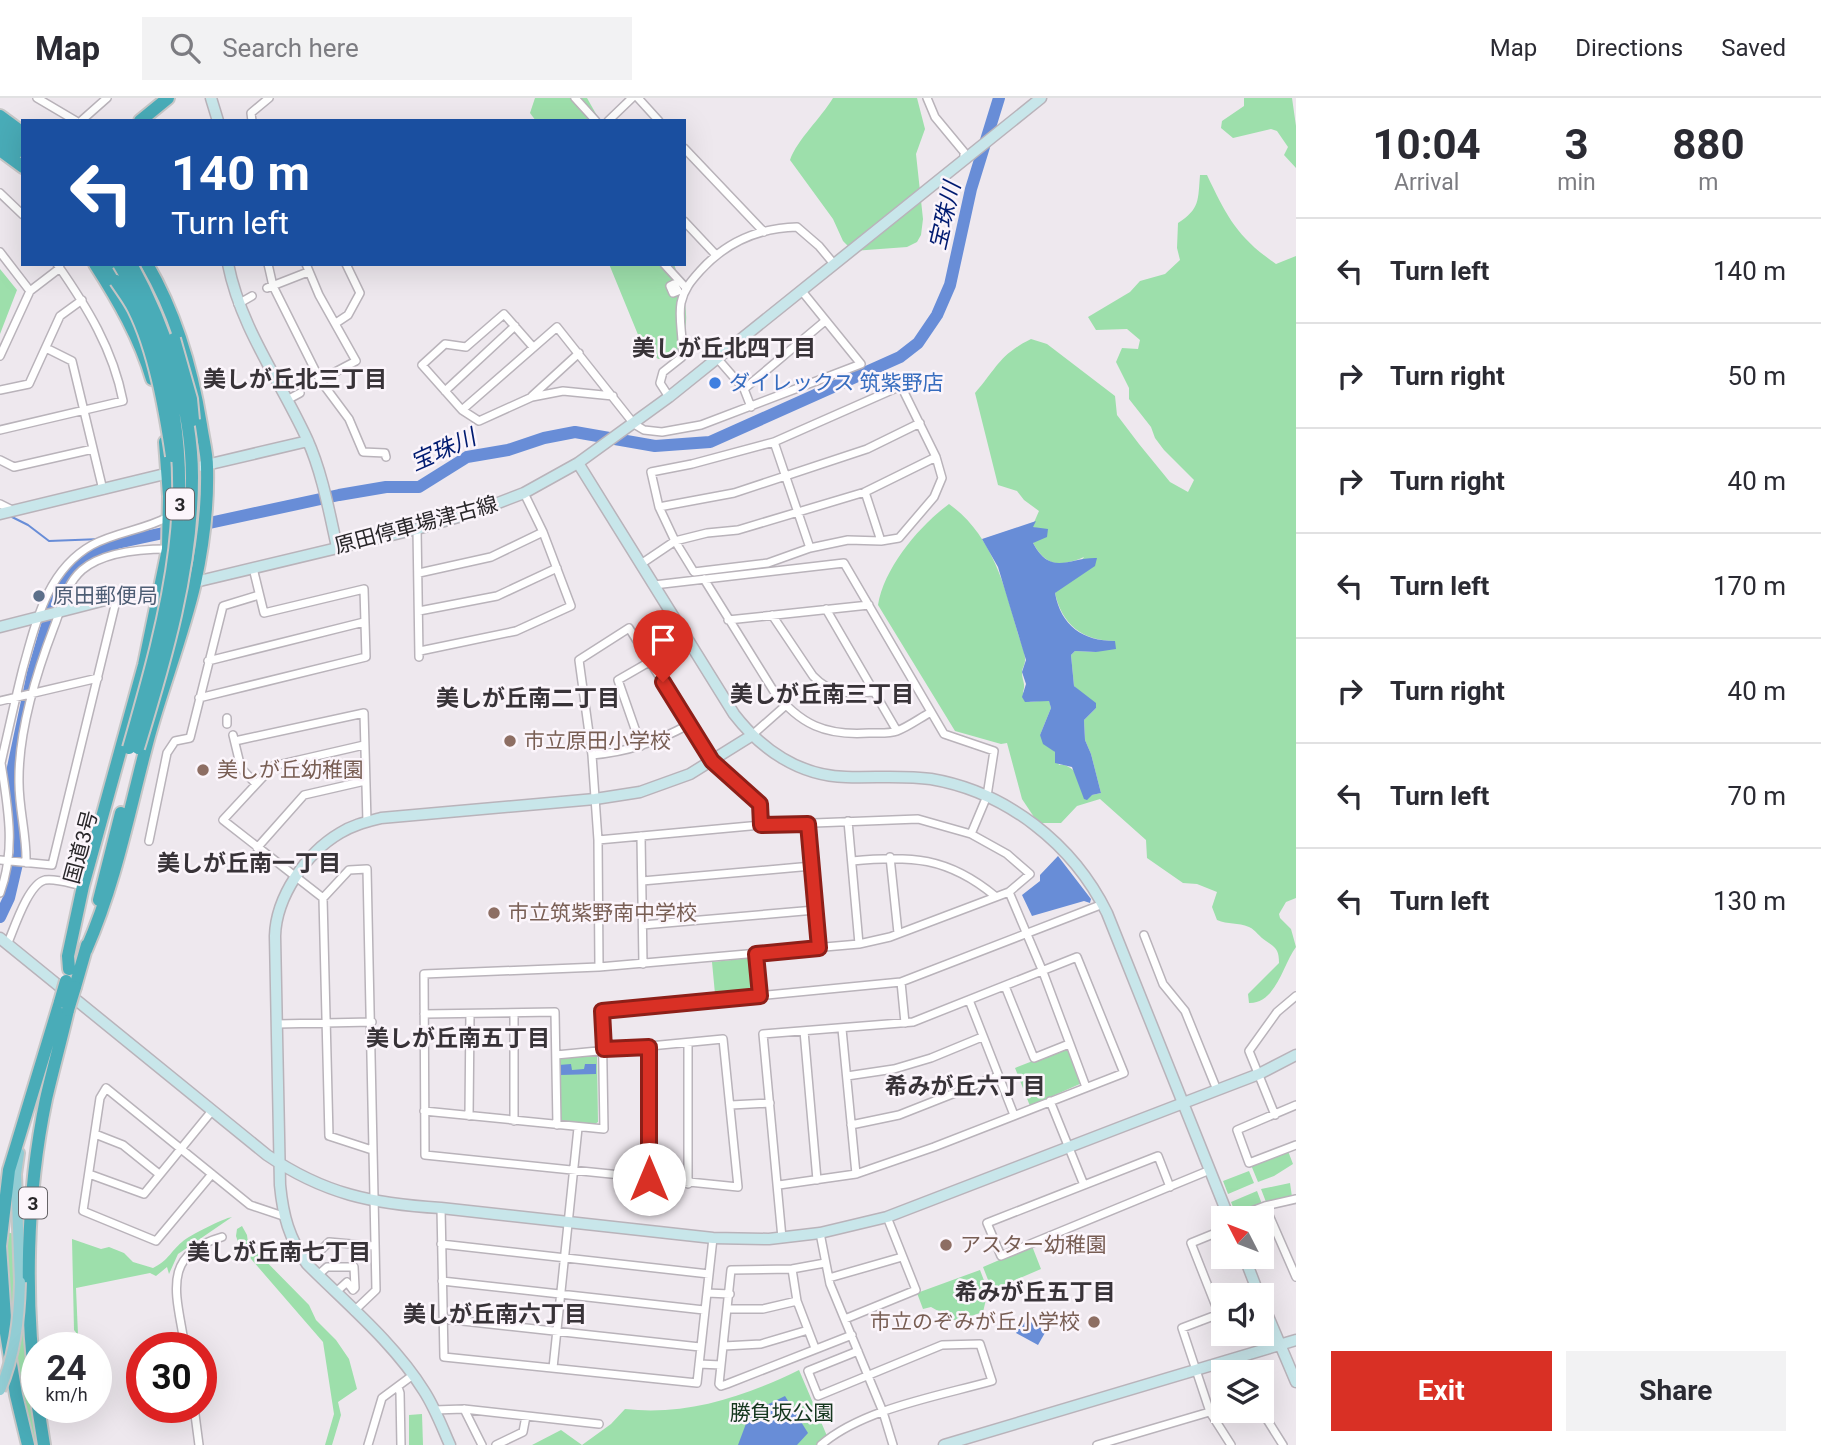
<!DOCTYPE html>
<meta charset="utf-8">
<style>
body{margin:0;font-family:Roboto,"Noto Sans JP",sans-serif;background:#f2f2f3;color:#2b2b33;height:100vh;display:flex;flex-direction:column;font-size:26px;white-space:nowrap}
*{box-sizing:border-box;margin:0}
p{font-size:23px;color:#7c7c81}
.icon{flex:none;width:38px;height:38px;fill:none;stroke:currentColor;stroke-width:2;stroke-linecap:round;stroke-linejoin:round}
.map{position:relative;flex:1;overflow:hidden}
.side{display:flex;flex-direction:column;background:#fff;width:525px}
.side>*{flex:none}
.top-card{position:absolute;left:21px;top:21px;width:665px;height:147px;border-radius:0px;box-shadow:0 7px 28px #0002;background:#1a4fa0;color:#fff;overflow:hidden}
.needle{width:46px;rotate:312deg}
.tools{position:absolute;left:1211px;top:1108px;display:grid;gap:14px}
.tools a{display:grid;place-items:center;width:63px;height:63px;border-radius:0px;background:#fff;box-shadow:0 7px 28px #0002;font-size:35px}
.speed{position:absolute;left:21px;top:1234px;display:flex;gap:14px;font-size:35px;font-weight:700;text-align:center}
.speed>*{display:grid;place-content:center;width:91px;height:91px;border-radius:50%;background:#fff;box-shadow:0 7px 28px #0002;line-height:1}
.speed small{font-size:18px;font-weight:400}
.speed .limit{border:10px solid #d22;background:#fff;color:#111}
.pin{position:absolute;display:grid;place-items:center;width:60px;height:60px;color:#fff;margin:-72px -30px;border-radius:50% 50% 50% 0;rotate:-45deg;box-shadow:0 0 7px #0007}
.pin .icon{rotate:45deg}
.me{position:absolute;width:77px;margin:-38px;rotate:0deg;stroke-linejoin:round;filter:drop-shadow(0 0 5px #0008)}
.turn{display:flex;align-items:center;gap:24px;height:147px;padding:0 35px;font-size:32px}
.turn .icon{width:91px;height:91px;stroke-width:2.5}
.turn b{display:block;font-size:49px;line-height:60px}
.eta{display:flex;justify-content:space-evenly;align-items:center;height:119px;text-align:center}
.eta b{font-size:42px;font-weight:700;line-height:49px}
.button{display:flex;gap:14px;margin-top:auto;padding:14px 35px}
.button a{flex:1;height:80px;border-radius:0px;background:#d93025;color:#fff;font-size:28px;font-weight:700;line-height:80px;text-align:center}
.button a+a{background:#f2f2f3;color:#2b2b33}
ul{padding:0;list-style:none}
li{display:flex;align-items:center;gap:21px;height:105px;padding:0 35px;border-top:2px solid #e1e1e2}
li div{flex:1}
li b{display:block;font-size:26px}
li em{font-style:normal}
header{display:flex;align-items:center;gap:42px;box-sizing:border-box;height:98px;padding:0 35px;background:#fff;border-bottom:2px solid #e1e1e2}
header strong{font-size:33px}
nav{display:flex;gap:38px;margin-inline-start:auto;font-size:24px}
.search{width:490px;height:63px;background:#f2f2f3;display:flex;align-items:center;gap:18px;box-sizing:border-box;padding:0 24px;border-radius:0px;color:#7c7c81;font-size:26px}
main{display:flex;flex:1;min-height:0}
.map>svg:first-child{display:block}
</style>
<header>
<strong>Map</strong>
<div class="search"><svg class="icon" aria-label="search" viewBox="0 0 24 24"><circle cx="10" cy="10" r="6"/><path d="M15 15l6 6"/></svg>Search here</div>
<nav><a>Map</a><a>Directions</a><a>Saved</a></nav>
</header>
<main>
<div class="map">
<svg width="1296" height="1347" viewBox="0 0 1296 1347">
<rect width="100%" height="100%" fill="#eee8ee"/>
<!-- green -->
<path fill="#9ddfab" d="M535 0H587L600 23H536L530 15Z
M833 0H917L925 31 916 56 923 121 921 137 917 144 907 149 853 153 843 143 833 121 790 62C797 42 821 20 833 0Z
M1244 0H1292L1296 28V70L1284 57 1288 49 1277 33 1271 31 1233 40 1221 30 1222 23 1244 8Z
M1200 77H1207C1227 119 1237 139 1276 166L1296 158V800L1286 804 1279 816 1280 820 1291 831 1296 849C1283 866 1276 906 1249 905L1248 896 1279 865C1279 852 1276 850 1266 843 1259 839 1256 832 1249 829 1238 824 1228 827 1217 822L1212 809 1217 794 1197 786 1183 785 1147 760 1146 742 1100 701 1077 708 1061 725H1038L1022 701 1007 645 1001 646 955 633 878 507C884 470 919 428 949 406 991 436 1004 485 1017 532 1019 541 1026 554 1025 563 1025 567 1022 570 1022 574 1022 583 1026 585 1023 594L1030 604 1049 602 1051 610 1040 637 1055 654 1059 667C1074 665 1083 686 1092 697L1101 695 1091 656 1085 642 1084 622 1096 610 1074 588 1071 557 1075 553 1096 554 1115 543C1083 543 1062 527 1055 495L1084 459C1060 469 1046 469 1033 445L1041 431 1032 429 1039 413 1024 402 1017 393 998 387 975 295C997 270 999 257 1031 241L1047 246 1115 298 1117 317 1139 346 1170 384 1188 394 1194 382 1164 352 1155 340 1151 329 1129 301V290L1116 264 1122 250 1138 251 1140 242 1127 231 1096 232 1088 219 1130 194 1140 183 1165 176 1180 162 1177 150 1178 125C1200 111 1198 102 1200 77Z
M609 166H674C685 199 696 231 671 260L658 261 641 244Z
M0 171 17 192 0 236Z
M751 860 756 891 754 893 715 896 712 864Z
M1066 950 1069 951 1082 985 1030 1008 1015 970Z
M594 956 597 958 598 1024 595 1026 563 1023 560 1021 558 961 561 959Z
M1288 1053 1293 1066 1274 1078 1258 1084 1251 1067Z
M1249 1073 1254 1085 1228 1096 1223 1083Z
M1290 1085 1292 1099 1266 1104 1261 1091Z
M1257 1093 1262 1106 1235 1114 1231 1104Z
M232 1119 178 1156 169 1176 167 1169 156 1178 150 1175 76 1190 78 1237 74 1232 72 1141 101 1151 109 1149 124 1155 133 1164 153 1170C169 1162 170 1154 182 1144 188 1138 224 1120 232 1119Z
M242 1128 247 1137 248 1145 309 1207 316 1222 336 1242 349 1261 357 1291 338 1304 341 1317 332 1347H325L334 1316 323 1244 239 1147 236 1138 237 1131Z
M7 1134 14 1136V1188L23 1191 30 1302 38 1347H33L15 1264 7 1192Z
M1032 1148 1041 1171 992 1192 983 1169Z
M980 1172 988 1193 983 1214 956 1223 931 1209 923 1211 917 1195Z
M799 1272 827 1338 816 1347H532L561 1332 582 1347 611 1326 625 1311C686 1318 744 1299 799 1272Z
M422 1316 423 1347H409V1317Z"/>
<!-- water -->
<path fill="#688dd7" d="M1036 423 1033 429 1048 431 1047 439 1033 445C1051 479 1069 459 1097 460L1095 468 1055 495C1061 528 1083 543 1115 543L1116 551 1096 554 1075 553 1071 557 1074 588 1096 605V610L1084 622 1085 642 1091 656 1101 695 1092 697 1087 702 1084 701 1072 669 1055 665V654L1043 646 1040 637 1051 610 1049 603 1025 604 1022 599 1026 586 1022 574 1026 562 998 469 982 441Z
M1058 758 1091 801 1090 805 1084 803 1032 818 1022 797 1040 783V777Z
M571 966 572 972 584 971 585 966H596V976L560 977 559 967Z
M1024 1220 1046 1233 1038 1247 1016 1235Z
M785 1298 808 1335 797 1347H738L750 1315Z"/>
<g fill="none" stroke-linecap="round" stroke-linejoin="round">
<!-- stream -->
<path stroke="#688dd7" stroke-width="2" d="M10 418 28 427 49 443 101 441
M106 444 112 447"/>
<!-- river -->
<path stroke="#688dd7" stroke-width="12" d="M0 819 9 800 20 753 12 674 33 575 45 534 54 505 72 473 89 459 117 445 339 397 386 389H419L467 359 508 352 544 340 575 334 655 348 710 344 900 259 918 245 937 217 950 187 971 91 999 0"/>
<defs>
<path id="street" d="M37 0 76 23
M575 0 596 23
M638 0 659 23
M927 0 935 19 964 54V62
M81 23 107 0
M252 23 251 15 269 0
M608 23 632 0
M684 50 764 134
M0 95 23 117
M684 123 715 156
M0 154 30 193
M268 166 273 188 320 282 349 321 363 354 385 355 386 359
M306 166 319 197 356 263 320 282
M664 166 686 190
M674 186 678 193 673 195 670 188Z
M267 190 308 174
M238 206 252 198
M336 225 348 217 360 195 346 166
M533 249 504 216 466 249 445 246 422 267 462 312 479 323 532 299 563 293 613 298
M46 250 72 263 103 392
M0 258 30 193 60 170
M717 260 744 291 751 309
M901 288 936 359 942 380 934 399 899 440 881 443 848 442 810 450 768 465 694 474 675 443 659 409 651 374 692 366 774 344Z
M744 291 825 223
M0 292 29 286 60 218 82 202
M445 293 515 228
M532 298 579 255
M669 299 660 285 663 274 682 259C684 242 678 222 681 205 684 191 691 183 700 173 726 144 758 130 797 129L819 148 834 166
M287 302 300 295
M462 312 557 229 634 326 644 332 662 334 701 327 861 266 801 192
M0 332 123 303C113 251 87 209 57 166
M774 344 810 450
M0 362 14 369 93 351
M865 394 936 359
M0 406 12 412
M659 409 734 395 867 351 920 325
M417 431 419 559
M641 466 675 443 707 435 738 432 865 394 881 443
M419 475 491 459 543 434
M704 481 773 592C800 627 826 638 869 635 878 635 889 636 897 633 908 629 920 620 931 614
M654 487 844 465 944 636 994 653 987 698 971 736
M826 511 897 633
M419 513 497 498 557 470
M772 517 813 578C831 597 848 596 873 594
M728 522 869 507
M420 553 516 533 571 508 543 434 524 395
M208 563 364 524
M199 600 366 559 364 491 264 515 253 470
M0 603 98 580
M227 620V626
M233 637 241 670 256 686
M751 638 785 608
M235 643 364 615 367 724
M641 648 618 582 651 563
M592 657C628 654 656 644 688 627
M848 723 859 846
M808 726 819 850
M641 738 643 866
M149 743 167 655 175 643 190 640 223 508 259 497
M257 750 304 697 365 683
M890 759 898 835
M0 762 52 767 117 499
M852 763C910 757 948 759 995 798
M26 765C27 738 19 712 19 685 18 635 36 576 54 529 62 509 65 487 82 472 103 454 141 451 168 451
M642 783 812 768
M1009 794 1043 874 1086 989
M0 795C16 752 8 710 1 665 8 634 15 602 23 570 36 524 47 472 92 447 116 434 144 432 168 419
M323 800 223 722 273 668 364 647
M643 827 815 812
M1144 837 1163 886 1185 913 1217 992
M7 847C14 831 28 786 45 782 56 780 72 786 83 788
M756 856 760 898
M599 869 598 742 592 657 579 562 629 530 712 663 760 706 761 727
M901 884 905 925
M1005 888 1034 960 1069 946
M969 902 1014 1017
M424 916 555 914 557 1027
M277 926 372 924
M842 931 856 1076
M804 933 817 1082
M649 949V1081
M556 957 723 941 738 1089 425 1057 424 876 599 869 859 846 890 839 1009 794 1030 776 1007 756 971 736 918 721 761 727 598 742
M847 978 894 971 931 960 982 939
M1050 1003 1084 1087
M731 1007 770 1005
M1296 1007 1237 1032 1249 1065 1296 1047
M424 1013 604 1031 602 913 901 884 1103 806
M1275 1017 1249 953 1277 914 1296 898
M469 1018 470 916
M514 1023V915
M851 1027 899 1017 998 978
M95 1036 123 1047 159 1076
M89 1076 144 1096 211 1014
M212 1076 156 1143 83 1113 100 1000 106 990 250 1107 283 1118
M688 1086V945
M779 1087 856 1076 934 1049 1124 975 1077 859 913 924 763 936 782 1140
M1170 1089 1158 1058 987 1125 1001 1158 1210 1072
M1265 1108 1296 1179
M441 1110 444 1259 697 1285 713 1140
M1233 1120 1265 1108 1296 1101
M1223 1132 1191 1145 1219 1216 1182 1230 1210 1314 1231 1347
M820 1135 830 1186 883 1314 893 1347
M441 1146 709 1176
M825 1165 792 1171 731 1172 719 1286 721 1288 727 1286 852 1237
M307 1166 329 1144 373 1148
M792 1171 797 1203 815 1250
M318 1177 327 1169H354L355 1190 353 1192 347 1184 336 1194
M829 1180 902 1159
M442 1183 704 1212
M707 1195 730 1196
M728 1211H763L797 1203
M354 1213 376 1192 367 771 349 772 323 800 329 1038 372 1052
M444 1221 700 1249
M845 1221 916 1192 887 1119
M724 1248 761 1246 808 1232
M185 1250C178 1200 158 1157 222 1139
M699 1266 721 1267
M553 1270 578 1030
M398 1289 400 1295 401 1347
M194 1309 199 1347
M464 1311 482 1347
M434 1312 464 1311 599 1326
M1261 1312 1283 1347
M368 1347 382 1300 413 1277
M496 1347 523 1334 526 1318
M821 1347C862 1311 939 1298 992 1283L980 1246 942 1247 818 1298 808 1273 858 1253
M1097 1347 1223 1310"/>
<path id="secondary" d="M211 0 218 23
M228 166C241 231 280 282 307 341 322 374 329 413 337 449
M578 365 734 616C761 651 799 678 846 679 874 680 903 677 931 681 1007 694 1073 746 1107 815L1229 1120
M202 368 308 343
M0 416 173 374
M191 485 417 431 472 415 524 395 578 365 669 299 1041 0
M0 529 117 499 166 491
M0 840 267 1057C324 1096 373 1106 441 1110L713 1140 769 1141 820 1135 887 1119 1225 989 1259 976 1296 957
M1244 1158 1259 1197
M1262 1204 1296 1284
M450 1347C442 1329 435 1310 424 1293 394 1245 347 1206 307 1166 289 1140 283 1118 280 1087L275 838C276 799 306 755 340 735 353 727 366 724 381 720L595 701 640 694 690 676 751 638
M944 1347 1296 1242"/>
<path id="primary" d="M19 1055 16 1076 20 1184"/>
<path id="highway" d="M0 18 23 35
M140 23 168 0
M0 29 23 45
M0 41 17 54
M0 52 23 69
M95 166C118 202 140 240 152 281
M106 166 116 183
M99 802 121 715
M86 852C117 781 129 712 149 638 163 587 183 537 195 485 203 448 208 407 207 369 207 355 203 341 201 327 192 271 176 216 147 166
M69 871 68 858 83 788 144 567 168 451 169 398 165 344
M75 889 87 847
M37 1301C24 1203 26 1098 46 1001 53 971 61 942 68 912
M38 1309 44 1347
M28 1347 16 1297 6 1235 0 1148 9 1072 60 904"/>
</defs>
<!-- street casing -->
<use href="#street" stroke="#b9b3ba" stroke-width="10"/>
<!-- secondary casing -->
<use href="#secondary" stroke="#b9b3ba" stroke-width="13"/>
<!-- primary casing -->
<use href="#primary" stroke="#c7c7c7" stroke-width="14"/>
<!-- highway casing -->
<use href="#highway" stroke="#c7c7c7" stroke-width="16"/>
<!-- street -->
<use href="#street" stroke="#fff" stroke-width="7"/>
<!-- secondary -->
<use href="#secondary" stroke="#c8e6ea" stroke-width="10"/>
<!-- primary -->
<use href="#primary" stroke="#92cdd4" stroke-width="10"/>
<!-- highway -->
<use href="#highway" stroke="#49acb8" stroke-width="12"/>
<defs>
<path id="primary-bridge" d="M0 1292C15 1257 19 1222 20 1184"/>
<path id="highway-bridge" d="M119 166C135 191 148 220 157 248 204 389 168 514 129 650
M131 166C165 228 192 308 192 379 192 472 165 562 138 650
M116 183C122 192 129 201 134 211 155 253 165 312 172 358
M174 241 191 301 193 322
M60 904 66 883
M68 912 75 889"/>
</defs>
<!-- primary-bridge casing -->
<use href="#primary-bridge" stroke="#c7c7c7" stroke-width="14" stroke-linecap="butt"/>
<!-- highway-bridge casing -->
<use href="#highway-bridge" stroke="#c7c7c7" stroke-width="16" stroke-linecap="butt"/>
<!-- primary-bridge -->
<use href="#primary-bridge" stroke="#92cdd4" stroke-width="10"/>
<!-- highway-bridge -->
<use href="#highway-bridge" stroke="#49acb8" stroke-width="12"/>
</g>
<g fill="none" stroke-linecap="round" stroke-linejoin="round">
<defs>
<path id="route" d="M649 1081V949L604 951 602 913 760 898 756 856 819 850 808 726 761 727 760 706 712 663 663 584"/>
</defs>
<!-- route casing -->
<use href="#route" stroke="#8d1f18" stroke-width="18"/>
<!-- route -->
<use href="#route" stroke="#d93025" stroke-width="12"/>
</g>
<!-- markers -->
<circle fill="#3f7fe0" stroke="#fbf5fb" stroke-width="2.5" cx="715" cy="285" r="7"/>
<circle fill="#5c6f8a" stroke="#fbf5fb" stroke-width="2.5" cx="39" cy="498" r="7"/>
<g fill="#8d6e63" stroke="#fbf5fb" stroke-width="2.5">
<circle cx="510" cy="643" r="7"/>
<circle cx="203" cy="672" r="7"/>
<circle cx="494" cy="815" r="7"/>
<circle cx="946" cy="1147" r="7"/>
<circle cx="1094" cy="1224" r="7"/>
</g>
<g text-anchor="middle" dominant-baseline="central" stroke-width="5" stroke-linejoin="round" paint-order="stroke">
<!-- shield labels -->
<g fill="#fbf5fb" stroke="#676468" stroke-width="2">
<rect x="166" y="390.5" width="28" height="31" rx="5"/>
<rect x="19" y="1089.5" width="28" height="31" rx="5"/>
</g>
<g font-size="19" font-weight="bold" fill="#282629">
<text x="180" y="406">3</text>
<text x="33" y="1105">3</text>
</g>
<!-- shop labels -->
<g font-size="21" fill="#366cbe" stroke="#fbf5fb" text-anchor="start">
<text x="729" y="285">ダイレックス 筑紫野店</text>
</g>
<!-- street labels -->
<g font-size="21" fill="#282629" stroke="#fbf5fb">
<text transform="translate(416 427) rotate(-15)">原田停車場津古線</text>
<text transform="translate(81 749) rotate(-75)">国道3号</text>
</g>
<!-- service labels -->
<g font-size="21" fill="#4e5e75" stroke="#fbf5fb" text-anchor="start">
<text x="53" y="498">原田郵便局</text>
</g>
<!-- education labels -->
<g font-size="21" fill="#785e54" stroke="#fbf5fb" text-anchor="start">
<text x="524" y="643">市立原田小学校</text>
<text x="217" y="672">美しが丘幼稚園</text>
<text x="508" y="815">市立筑紫野南中学校</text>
<text x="960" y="1147">アスター幼稚園</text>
<text x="1080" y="1224" text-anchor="end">市立のぞみが丘小学校</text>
</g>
<!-- park labels -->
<g font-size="21" fill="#15371e" stroke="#fbf5fb">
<text x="782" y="1315">勝負坂公園</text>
</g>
<!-- water labels -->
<g font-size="23" font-style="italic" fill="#001b71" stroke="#fbf5fb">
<text transform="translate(945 118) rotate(-77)">宝珠川</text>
<text transform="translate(443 352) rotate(-24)">宝珠川</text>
</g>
<!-- neighbourhood labels -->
<g font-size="23" font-weight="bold" fill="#383338" stroke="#fbf5fb">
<text x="724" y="250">美しが丘北四丁目</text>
<text x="295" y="281">美しが丘北三丁目</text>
<text x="822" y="596">美しが丘南三丁目</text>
<text x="528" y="600">美しが丘南二丁目</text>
<text x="249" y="765">美しが丘南一丁目</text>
<text x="458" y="940">美しが丘南五丁目</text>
<text x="965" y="988">希みが丘六丁目</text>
<text x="279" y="1154">美しが丘南七丁目</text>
<text x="1035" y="1194">希みが丘五丁目</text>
<text x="495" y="1216">美しが丘南六丁目</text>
</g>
</g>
</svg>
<div class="tools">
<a><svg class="needle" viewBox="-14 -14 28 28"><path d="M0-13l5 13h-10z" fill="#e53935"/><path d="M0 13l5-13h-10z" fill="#7c7c81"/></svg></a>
<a><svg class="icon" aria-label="sound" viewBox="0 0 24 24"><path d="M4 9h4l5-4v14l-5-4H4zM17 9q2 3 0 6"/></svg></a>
<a><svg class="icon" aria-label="layers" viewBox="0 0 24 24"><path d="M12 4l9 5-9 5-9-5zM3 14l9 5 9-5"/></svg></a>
</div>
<div class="speed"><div>24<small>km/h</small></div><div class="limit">30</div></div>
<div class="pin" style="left:663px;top:584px;background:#d93025"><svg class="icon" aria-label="arrive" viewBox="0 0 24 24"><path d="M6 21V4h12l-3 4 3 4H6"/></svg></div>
<svg class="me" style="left:649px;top:1081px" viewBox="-20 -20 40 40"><circle r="19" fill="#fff"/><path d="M0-13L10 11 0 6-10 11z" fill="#d93025"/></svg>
<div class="top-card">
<div class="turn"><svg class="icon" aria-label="left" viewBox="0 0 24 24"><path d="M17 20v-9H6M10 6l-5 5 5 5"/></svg><div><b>140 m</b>Turn left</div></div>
</div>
</div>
<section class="side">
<div class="eta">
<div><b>10:04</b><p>Arrival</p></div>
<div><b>3</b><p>min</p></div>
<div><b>880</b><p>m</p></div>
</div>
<ul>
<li><svg class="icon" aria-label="left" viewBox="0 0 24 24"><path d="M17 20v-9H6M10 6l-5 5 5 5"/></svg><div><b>Turn left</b></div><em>140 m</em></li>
<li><svg class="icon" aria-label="right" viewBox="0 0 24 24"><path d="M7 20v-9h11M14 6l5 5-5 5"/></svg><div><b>Turn right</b></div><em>50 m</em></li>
<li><svg class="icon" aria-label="right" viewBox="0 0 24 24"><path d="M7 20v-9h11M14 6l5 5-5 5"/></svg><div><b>Turn right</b></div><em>40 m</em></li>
<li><svg class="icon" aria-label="left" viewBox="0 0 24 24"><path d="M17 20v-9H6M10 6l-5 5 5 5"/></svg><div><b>Turn left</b></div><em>170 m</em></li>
<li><svg class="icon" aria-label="right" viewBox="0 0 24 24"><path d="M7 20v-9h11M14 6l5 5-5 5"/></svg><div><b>Turn right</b></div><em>40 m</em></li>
<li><svg class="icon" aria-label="left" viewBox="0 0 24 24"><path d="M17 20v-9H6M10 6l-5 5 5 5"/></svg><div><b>Turn left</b></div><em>70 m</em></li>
<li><svg class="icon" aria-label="left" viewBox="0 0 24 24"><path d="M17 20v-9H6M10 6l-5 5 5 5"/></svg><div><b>Turn left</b></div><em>130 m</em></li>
</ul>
<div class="button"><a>Exit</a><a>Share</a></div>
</section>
</main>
